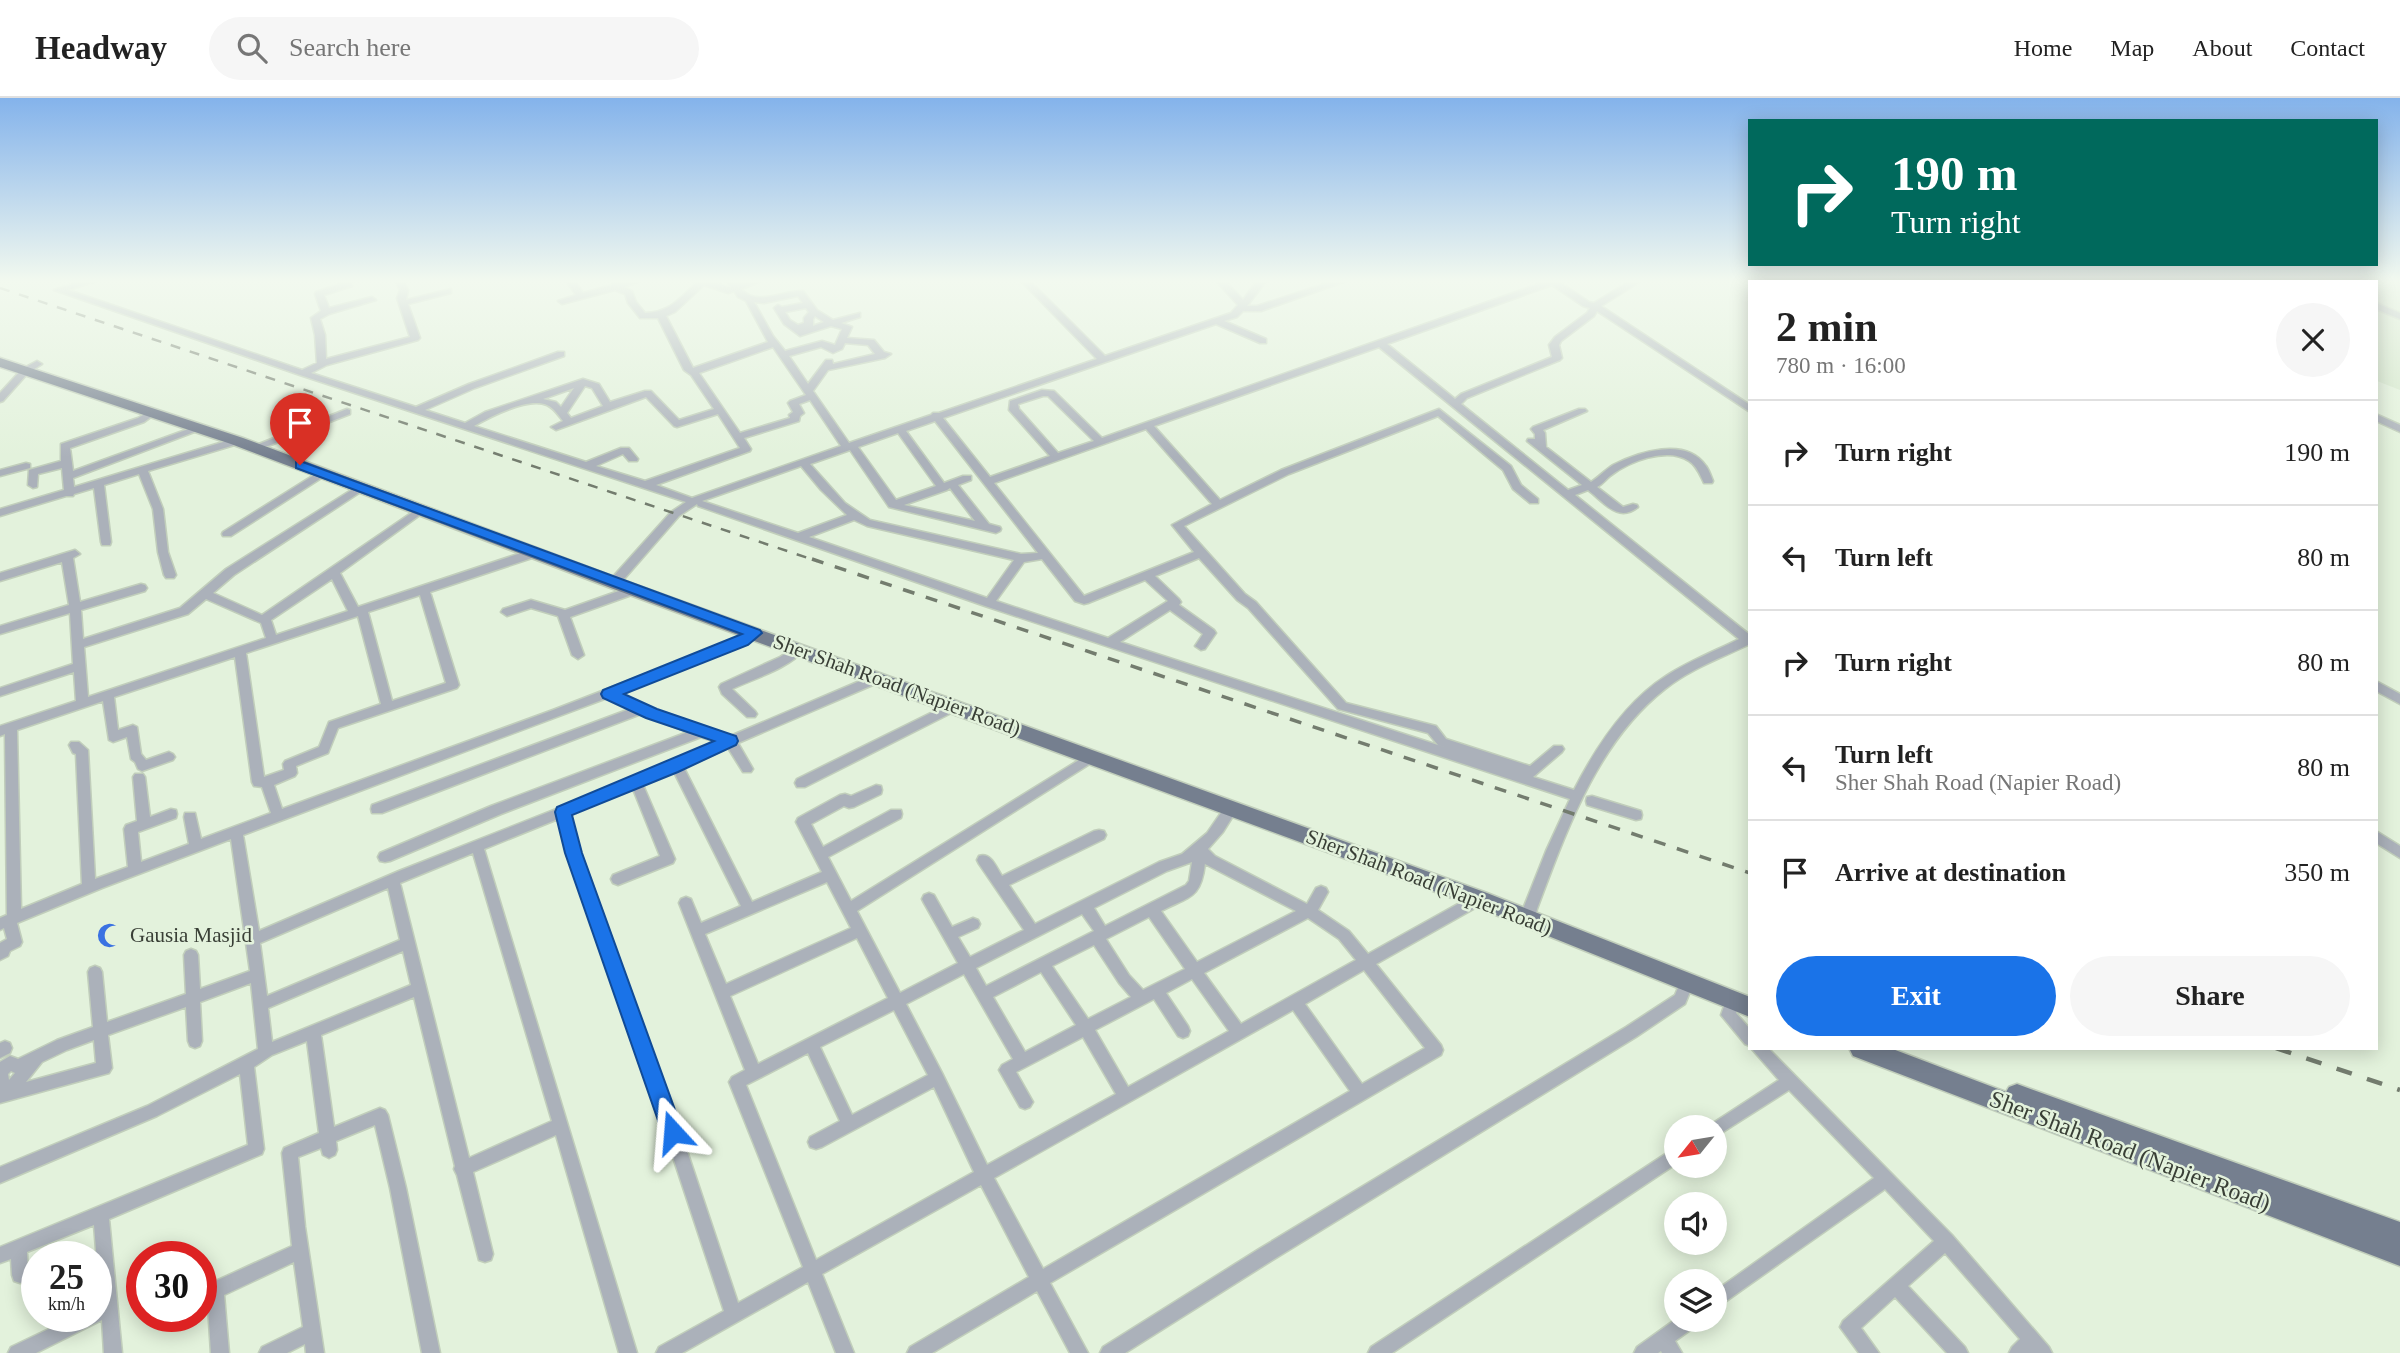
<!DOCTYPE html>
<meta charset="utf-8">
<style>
body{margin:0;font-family:"Times New Roman",serif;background:#f6f6f6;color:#222;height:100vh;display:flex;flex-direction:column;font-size:26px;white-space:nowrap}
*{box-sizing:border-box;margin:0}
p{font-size:23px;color:#767676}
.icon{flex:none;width:38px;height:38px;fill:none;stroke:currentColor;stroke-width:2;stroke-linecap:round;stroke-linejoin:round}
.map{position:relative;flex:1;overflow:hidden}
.sheet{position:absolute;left:1748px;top:182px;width:630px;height:770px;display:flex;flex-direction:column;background:#fff;border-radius:0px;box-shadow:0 4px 18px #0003}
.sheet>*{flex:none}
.banner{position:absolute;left:1748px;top:21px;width:630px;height:147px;border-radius:0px;box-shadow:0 4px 18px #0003;background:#00695c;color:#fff;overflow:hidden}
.needle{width:46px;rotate:240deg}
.fabs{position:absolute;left:1664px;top:1017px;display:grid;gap:14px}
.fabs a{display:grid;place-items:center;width:63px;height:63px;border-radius:50%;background:#fff;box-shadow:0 4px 18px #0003;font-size:35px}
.speed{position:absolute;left:21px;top:1143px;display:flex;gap:14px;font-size:35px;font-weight:700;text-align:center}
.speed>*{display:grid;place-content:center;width:91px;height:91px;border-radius:50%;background:#fff;box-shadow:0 4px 18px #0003;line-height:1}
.speed small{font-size:18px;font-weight:400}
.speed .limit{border:10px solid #d22;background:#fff;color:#111}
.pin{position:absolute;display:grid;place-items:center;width:60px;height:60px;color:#fff;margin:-72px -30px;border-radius:50% 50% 50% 0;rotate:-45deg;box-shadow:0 0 7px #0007}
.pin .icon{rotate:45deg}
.me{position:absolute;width:77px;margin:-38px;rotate:341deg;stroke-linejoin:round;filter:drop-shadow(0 0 5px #0008)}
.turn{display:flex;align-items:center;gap:24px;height:147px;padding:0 28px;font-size:32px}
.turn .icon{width:91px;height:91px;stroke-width:2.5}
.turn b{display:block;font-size:49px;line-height:60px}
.round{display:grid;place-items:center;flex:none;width:74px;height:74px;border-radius:37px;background:#f6f6f6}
.overview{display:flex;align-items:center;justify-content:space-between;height:119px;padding:0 28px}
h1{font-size:42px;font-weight:700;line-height:52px}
.action{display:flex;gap:14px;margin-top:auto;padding:14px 28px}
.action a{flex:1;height:80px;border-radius:42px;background:#1a73e8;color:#fff;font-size:28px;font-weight:700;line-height:80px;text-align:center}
.action a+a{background:#f6f6f6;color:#222}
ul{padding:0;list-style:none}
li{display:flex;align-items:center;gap:21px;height:105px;padding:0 28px;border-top:2px solid #e0e0e0}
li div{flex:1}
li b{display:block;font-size:26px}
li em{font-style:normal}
header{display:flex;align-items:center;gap:42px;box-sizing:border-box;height:98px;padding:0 35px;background:#fff;border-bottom:2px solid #e0e0e0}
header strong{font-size:33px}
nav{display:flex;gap:38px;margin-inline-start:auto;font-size:24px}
.search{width:490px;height:63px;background:#f6f6f6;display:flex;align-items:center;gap:18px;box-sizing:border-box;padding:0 24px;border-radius:38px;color:#767676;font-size:26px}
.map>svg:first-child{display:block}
</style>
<header>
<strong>Headway</strong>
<div class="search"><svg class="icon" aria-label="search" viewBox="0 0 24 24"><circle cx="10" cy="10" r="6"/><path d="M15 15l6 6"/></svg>Search here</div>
<nav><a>Home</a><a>Map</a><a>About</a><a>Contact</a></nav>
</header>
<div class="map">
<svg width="2400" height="1255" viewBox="0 0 2400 1255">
<rect width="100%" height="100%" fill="#e3f2dc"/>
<!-- built -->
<path fill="#d4e7cb" d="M2165 183H2400V292L2377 283 2376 184Z"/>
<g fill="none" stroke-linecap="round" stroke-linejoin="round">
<defs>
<path id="street" d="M82 183H97L68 192 302 272 317 265 315 237 311 220 321 213 315 196 316 194 349 183 352 184V188L324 197 329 210 372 199 376 202 329 216 320 221 325 237 326 261 410 239 397 200 400 192 395 183H403L408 192 406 202 451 191V195L408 206 420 240 418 242 327 267 311 275 416 309 469 286 558 254H564V258L475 290 425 312 465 325 485 314 583 281 599 286 610 304 645 293H651L679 322 714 311 691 277 684 272 658 220H640L628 205 625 196 615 192 562 206 558 203 576 197 566 183H575L583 195 612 187 614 183H641L624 189 632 193 636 204 645 215C671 214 680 200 698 183H710L728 189H730L726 183H735L738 186 748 183H762L741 191C757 209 783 192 803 193L817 212 833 222 860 215V219L841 225 852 229 847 240 874 242 884 254 891 256 885 260 828 272 813 293 849 345 931 317 933 315H939L1097 261 1021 183H1030L1105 258 1231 215 1238 207 1216 183H1225L1243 202 1257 183H1266L1247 208H1257L1333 183H1346L1261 213H1243L1237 219 1224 223 1266 241V245H1260L1216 226 943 320 990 379 1050 358 1009 312 1010 303 1042 292 1054 293 1102 340 1547 183H1558L1589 204 1594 205 1630 183H1641L1601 208 1750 307V314L1597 213 1594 218 1561 243 1559 247 1562 260 1560 262 1467 300 1461 306 1568 392 1582 387 1527 343 1528 341H1535V336L1531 331 1533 329 1579 311H1585L1587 313 1543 332 1545 335 1546 349 1591 384C1599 379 1605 372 1613 367 1638 354 1686 338 1706 368 1709 372 1711 378 1713 383L1712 385H1704C1700 377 1697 368 1689 363 1667 348 1628 364 1610 378 1605 382 1603 386 1597 389L1623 409 1633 406 1637 407 1638 409C1618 425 1605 405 1588 392L1575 397 1750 537V546C1721 560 1690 571 1665 591 1597 644 1566 734 1537 811L1534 825 1529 827 1524 825 1522 821 1523 811 1546 753 1570 701 985 508 698 408 697 406 679 418 618 488H610L608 485 610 482 671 414 686 404 300 277 54 192ZM704 187 728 195 734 193 738 199 746 203 768 244 693 270 666 218 675 214ZM1552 187 1583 208 1590 210 1587 215 1555 239 1549 247 1552 259 1461 296 1455 301 1387 246ZM798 198 803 205 782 209 778 207 774 210 784 226 800 238 831 228 842 231 835 247 822 243 785 253 773 238 754 204 764 205ZM806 210 809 214 804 220V225L798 227 790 222 785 214ZM815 218 824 224 813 228V221ZM845 245 868 247 875 256 833 266 832 262H826L808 286 789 258 821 249 833 255 842 251ZM773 249 806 297 790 303 788 305 793 314 789 317 790 320 740 335 699 275ZM1379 249 1739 541C1715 553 1689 563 1666 578 1625 604 1596 649 1574 692L1533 679 1562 654 1564 651 1562 648H1554L1530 668 1446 641 1436 628 1346 605 1256 504 1245 496 1184 428 1289 376 1438 318 1503 372 1513 391 1530 405H1538V401L1521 387 1511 368 1439 311 1281 372 1220 402 1154 328ZM585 288 592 290 603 308 571 320 567 315ZM574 290 561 309 556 304 543 301ZM1043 298H1048L1094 343 1058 355 1019 311 1018 306ZM646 299 674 328 677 329 718 316 740 350 645 383 596 368 623 356 629 363H637L638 361 629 350H621L586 364 474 328C492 318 528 299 547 307 554 310 559 318 563 323L551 329 556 332ZM810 302 841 348 692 400 656 387 750 353 751 351 744 340 799 323 800 318 804 315 799 306ZM935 323 1038 455 1021 456 870 422 845 405 810 366 850 352 889 409 996 435 1000 433 1001 431 1000 429 989 426 958 387 971 382V378H963L944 385 906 333ZM1146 331 1212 406 1172 427 1194 454 1084 498 994 385ZM898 335 936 388 896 402 858 349ZM801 368 821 392 847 417 798 435 702 403ZM950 390 975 423 904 407 947 392ZM854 422 867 428 1014 462 987 500 809 439ZM1199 460 1237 502 1248 510 1338 611 1428 635 1438 647 1447 650 1120 544 1170 512 1203 536 1195 548 1201 552 1205 551 1216 535 1214 532 1179 507 1181 504 1179 501 1155 478ZM1042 461 1075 503 1084 506 1088 505 1145 482 1168 503 1108 540 996 503 1024 464Z
M2057 183H2066L2057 184Z
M2108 183H2117V184H2108Z
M2319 183H2328V184H2319Z
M2376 205 2400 215V221L2376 211Z
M37 263 42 266 28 275 3 303 0 304V295L22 271Z
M347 311 350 312V316L268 348H260L259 346Z
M150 313 155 316 144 324 70 350 73 373 194 329 197 328 202 331 73 380 74 389 233 341 237 340 242 343 241 345 148 373 163 411 168 454 176 477 174 480H166L164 477 158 454 153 411 139 376 104 387 111 444 110 447H102L101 444 94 390 74 396 73 398H66L0 418V411L64 392 62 370 38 376 37 389 33 390 28 387 29 372 61 363V346L138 320Z
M2376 316 2400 327V334L2376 323Z
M26 365 30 366V370L0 378V372Z
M322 372 327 375 326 377 231 438H223L222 436 223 434Z
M361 386 366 389 365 391 234 477 213 495 262 517 420 409 424 410 425 412 424 414 340 475 358 509 530 452H538L539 455 538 458 430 494 459 587 457 590 338 630 328 655 296 668 297 675 295 678 274 687 282 711 553 612 739 540 754 531 760 535 747 546 619 596 656 613 728 639 874 577H882L884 580 882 583 738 645 753 671 751 674H743L728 650 684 670 752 804 822 774 796 724 798 720 840 697 845 696 851 698 876 687 881 688 882 692 881 696 854 709 849 710 844 708 811 726 823 749 891 712H901L902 716 901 720 828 759 851 803 1092 654 1096 656 1098 659 1096 662 857 813 900 895 958 865 924 805 922 801 924 797 929 795 934 797 952 829 973 820 978 822 980 826 978 830 958 839 970 859 1024 832 979 766 977 762 979 758C991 754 996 769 1002 778L1094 733 1099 732 1104 733 1106 737 1104 741 1009 787 1035 826 1159 764 1182 756 1207 735 1227 706H1237L1238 710 1223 734 1208 751 1215 758 1307 806 1316 790 1321 788 1326 790 1328 794 1318 812 1349 833 1368 856 1474 797 1479 795 1484 797 1486 801 1484 805 1376 866 1441 947 1443 952 1441 957 1050 1185 1088 1255H1070L1037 1193 932 1255H907L910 1249 1029 1179 981 1087 822 1176 854 1255H836L808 1184 682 1255H656L659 1249 724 1213 656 1008 567 755 558 721 484 751 637 1255H619L556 1037 473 1074 493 1156 491 1162 485 1164 479 1162 457 1077 454 1071 455 1068 414 899 321 937 334 1029 380 1010 385 1012 388 1017 406 1090 440 1255H422L390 1090 375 1027 336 1043 337 1052 335 1057 329 1060 323 1057 321 1050 298 1059 305 1129 324 1255H306L305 1246 287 1255H259L262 1249 303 1229 294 1164 224 1197 229 1255H211L207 1192 209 1186 292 1148 282 1055 284 1050 319 1035 307 943 272 957 254 969 264 1051 262 1056 109 1121 122 1255H104L102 1222 36 1255H8L11 1249 76 1218H96V1210L101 1212 94 1127 27 1154 28 1177 26 1183 20 1185 14 1183 12 1177 11 1161 0 1165V1149L248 1047 240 976 157 1018 0 1085V1069L147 1008 258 951 251 885 200 904 202 943 200 948 195 950 190 948 188 943 186 909 108 937 112 970 109 975 0 1005V964L10 958 18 961 57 942 93 929 88 874 90 870 95 868 100 870 102 874 107 924 186 896 184 857 186 853 191 851 196 853 198 857 200 891 250 873 231 741 102 790 17 825 22 844 20 848 10 853 8 858 0 862V845L7 841 4 830 0 832V820L7 817 5 636 0 638V628L76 603 74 574 0 598V590L73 566 70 515 0 536V528L69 507 62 464 0 483V475L75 452 80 456 73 460 80 504 141 486 145 487 147 490 145 493 81 512 83 541 180 510 226 471ZM332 481 348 513 276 537 271 522ZM420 497 446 585 392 603 368 514ZM206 501 261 525 266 540 88 599 84 549 188 516ZM358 518 381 606 329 624 319 649 285 663 283 666 284 672 264 679 246 555ZM235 559 252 684 254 688 262 689 271 715 201 741 195 715H185L184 719 189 746 141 764 138 734 176 720 177 716 176 712 171 711 150 719 145 679 143 676H135L133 679 137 723 126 727 124 731 128 769 95 781 88 652 79 644H71L69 647 73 655 76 656 82 786 21 811 17 632 103 603 109 642 113 644 127 639 131 661 135 664 138 671 142 673 173 662 175 659 173 656 169 654 146 662 141 656 137 629 133 627 118 632 114 599ZM607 600 630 611 372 707 371 711 372 715H382L641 616 688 634 491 708 380 755 378 759 380 763 385 764 390 763 501 716 701 639 716 644 668 667 399 773 259 833 243 737ZM674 674 741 808 701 825 691 801 686 799 681 801 679 805 745 972 732 979 729 984 803 1169 738 1205 672 1008 581 755 570 716 633 691 660 758 613 777 611 781 613 785 618 787 673 765 675 761 643 687ZM473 755 552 1023 469 1060 400 785ZM1192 764 1189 783 1186 787 1105 828 1094 810 1167 773ZM1205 765V766L1296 813 1197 864 1161 813C1190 798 1201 801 1205 765ZM827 784 851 830 726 886 705 836ZM388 790 400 842 267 898 260 845ZM1082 816 1094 833 986 888 976 870ZM1149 819 1185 871 1143 892 1129 877 1106 841ZM1308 820 1339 841 1356 862 1241 926 1204 875ZM857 840 888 900 758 966 730 898ZM1094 847 1119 885 1131 899 1088 921 1052 868ZM403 853 411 887 272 944 268 910ZM1364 872 1425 950 1362 986 1305 906ZM1041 874 1076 927 1025 954 993 899ZM964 876 1013 961 1002 967 999 972 1020 1009 1025 1011 1030 1009 1033 1004 1016 974 1083 939 1116 996 987 1067 942 975 906 906ZM1192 881 1229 933 1128 989 1095 932 1154 901 1178 938 1183 940 1188 938 1190 933 1188 928 1166 895ZM894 912 928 977 852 1017 820 949ZM1293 912 1350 993 1043 1171 994 1080ZM94 942 96 965 26 984 42 964 67 952ZM808 955 840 1023 810 1039 808 1044 810 1049 816 1051 822 1049 934 989 974 1074 816 1162 746 987ZM11 973 15 975 9 982 8 976Z
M633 488 639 492 637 495 570 519 584 557 578 561 572 557 558 518 531 510 507 518 501 514 503 511 531 502 565 512Z
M799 547 803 548 805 551C788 571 755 580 732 591L755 613 757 616 755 619H747L722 596 719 589 721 586 780 559Z
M2376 583 2400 596V606L2376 593Z
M955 603 961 608 959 611 805 689H797L795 685 797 681Z
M1592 698 1641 713 1642 717 1641 721 1636 722 1587 707 1586 703 1587 699Z
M2376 733 2400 748V760L2376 745Z
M1687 878 1692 880 1694 884 1685 906 1636 939 1271 1163 1125 1255H1100L1103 1249 1259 1151 1626 929 1675 897 1682 880Z
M1733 896 1738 897 1740 902 1736 915 1750 931V948L1745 946 1721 917 1728 897Z
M5 943 10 945 12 950 10 955 0 960V945Z
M1751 950H1768L1952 1137 2049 1249 2052 1255H2009L2012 1249 2020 1241 1945 1155 1908 1188 1965 1249 1968 1255H1947L1895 1199 1861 1230 1879 1255H1859L1840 1229 1843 1223 1934 1143 1885 1091 1715 1211V1193L1874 1080 1789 992 1715 1039V1029H1709L1710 1027 1779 982Z
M1676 1049V1066L1392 1255H1368L1371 1249Z
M1676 1221 1699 1222 1696 1228 1675 1243 1682 1255H1662L1661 1253 1658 1255H1634L1637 1249Z"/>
<path id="primary" d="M0 260 243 340 620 481 1487 795 1750 899V919L1471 807 608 489 231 346 0 269Z
M1849 950H1890L2006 994 2009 989 2017 986 2400 1124V1168L1853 958Z"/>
</defs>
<!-- street casing -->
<use href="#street" stroke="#c1cebb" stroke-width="3"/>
<!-- primary casing -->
<use href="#primary" stroke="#c1cebb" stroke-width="3"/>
<!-- street -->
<use href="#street" fill="#abb1ba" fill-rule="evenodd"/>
<!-- primary -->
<use href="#primary" fill="#757f8f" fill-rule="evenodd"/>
<!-- rail-far2 -->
<path stroke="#737c6e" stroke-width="2.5" stroke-dasharray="10 10" stroke-linecap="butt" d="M0 190 817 463"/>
<!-- rail-far1 -->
<path stroke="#737c6e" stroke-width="3.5" stroke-dasharray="12 12" stroke-linecap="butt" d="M812 461 1750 775"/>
<!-- rail -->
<path stroke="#737c6e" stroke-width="4.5" stroke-dasharray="16 16" stroke-linecap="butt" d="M2276 950 2400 992"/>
</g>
<!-- sky -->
<linearGradient id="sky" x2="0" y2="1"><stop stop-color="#84b3eb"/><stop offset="0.51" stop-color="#f2f9ef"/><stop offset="1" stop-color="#f2f9ef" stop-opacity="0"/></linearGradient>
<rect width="2400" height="359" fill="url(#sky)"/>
<!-- route -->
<path fill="#1a73e8" stroke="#114b97" stroke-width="2" d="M300 363 760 532 762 535 748 547 624 596 657 611 736 638 738 643 736 647 678 674 572 717 582 755 683 1034 680 1041 673 1043 665 1041 662 1034 565 755 555 714 557 709 714 643 646 620 603 600 601 596 603 592 742 536 296 370V364Z"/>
<!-- icons -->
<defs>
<symbol id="mosque-bare" viewBox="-9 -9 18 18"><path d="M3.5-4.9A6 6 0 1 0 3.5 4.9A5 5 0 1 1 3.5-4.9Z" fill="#3a72e2" stroke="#e3f2dc" stroke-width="2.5" paint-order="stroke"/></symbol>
</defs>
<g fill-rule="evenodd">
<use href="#mosque-bare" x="92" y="820" width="35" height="35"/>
</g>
<g text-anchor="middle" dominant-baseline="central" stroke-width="5" stroke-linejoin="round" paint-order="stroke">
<!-- street labels -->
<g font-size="21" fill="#393f36" stroke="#e3f2dc">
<text transform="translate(897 587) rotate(20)">Sher Shah Road (Napier Road)</text>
<text transform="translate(1429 784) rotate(21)">Sher Shah Road (Napier Road)</text>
</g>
<!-- poi labels -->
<g font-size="21" fill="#393f36" stroke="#e3f2dc" text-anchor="start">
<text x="130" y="837">Gausia Masjid</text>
</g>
<!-- near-street labels -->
<g font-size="24" fill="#393f36" stroke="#e3f2dc">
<text transform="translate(2130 1053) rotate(21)">Sher Shah Road (Napier Road)</text>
</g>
</g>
</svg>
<div class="fabs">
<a><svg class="needle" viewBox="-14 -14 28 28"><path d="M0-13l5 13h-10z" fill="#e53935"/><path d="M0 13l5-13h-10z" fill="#767676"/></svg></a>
<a><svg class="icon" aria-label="sound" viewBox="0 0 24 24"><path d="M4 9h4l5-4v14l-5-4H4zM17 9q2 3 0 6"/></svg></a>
<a><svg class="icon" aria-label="layers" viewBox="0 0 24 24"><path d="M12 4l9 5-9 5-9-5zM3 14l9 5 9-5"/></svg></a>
</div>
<div class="speed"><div>25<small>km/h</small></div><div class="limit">30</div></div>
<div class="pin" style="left:300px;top:367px;background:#d93025"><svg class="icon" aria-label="arrive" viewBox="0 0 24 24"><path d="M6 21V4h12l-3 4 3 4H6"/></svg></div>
<svg class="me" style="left:673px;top:1034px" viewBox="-20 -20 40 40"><path d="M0-17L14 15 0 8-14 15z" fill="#1a73e8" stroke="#fff" stroke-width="4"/></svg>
<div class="banner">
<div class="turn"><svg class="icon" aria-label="right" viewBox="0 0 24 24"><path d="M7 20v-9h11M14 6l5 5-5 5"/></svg><div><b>190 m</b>Turn right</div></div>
</div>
<section class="sheet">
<div class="overview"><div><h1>2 min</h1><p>780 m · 16:00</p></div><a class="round"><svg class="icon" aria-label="close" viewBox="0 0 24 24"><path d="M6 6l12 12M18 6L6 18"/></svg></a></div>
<ul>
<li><svg class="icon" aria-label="right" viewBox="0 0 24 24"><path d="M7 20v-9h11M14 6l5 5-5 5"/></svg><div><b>Turn right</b></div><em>190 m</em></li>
<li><svg class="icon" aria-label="left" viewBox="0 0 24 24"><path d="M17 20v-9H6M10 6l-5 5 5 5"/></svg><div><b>Turn left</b></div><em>80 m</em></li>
<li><svg class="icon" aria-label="right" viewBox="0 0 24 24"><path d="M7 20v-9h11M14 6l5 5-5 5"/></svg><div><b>Turn right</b></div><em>80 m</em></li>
<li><svg class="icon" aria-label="left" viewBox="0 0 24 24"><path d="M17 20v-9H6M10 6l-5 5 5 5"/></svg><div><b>Turn left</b><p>Sher Shah Road (Napier Road)</p></div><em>80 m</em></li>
<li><svg class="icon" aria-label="arrive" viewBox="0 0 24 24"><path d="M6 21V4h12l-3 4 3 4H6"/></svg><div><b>Arrive at destination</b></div><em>350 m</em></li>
</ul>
<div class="action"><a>Exit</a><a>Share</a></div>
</section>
</div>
